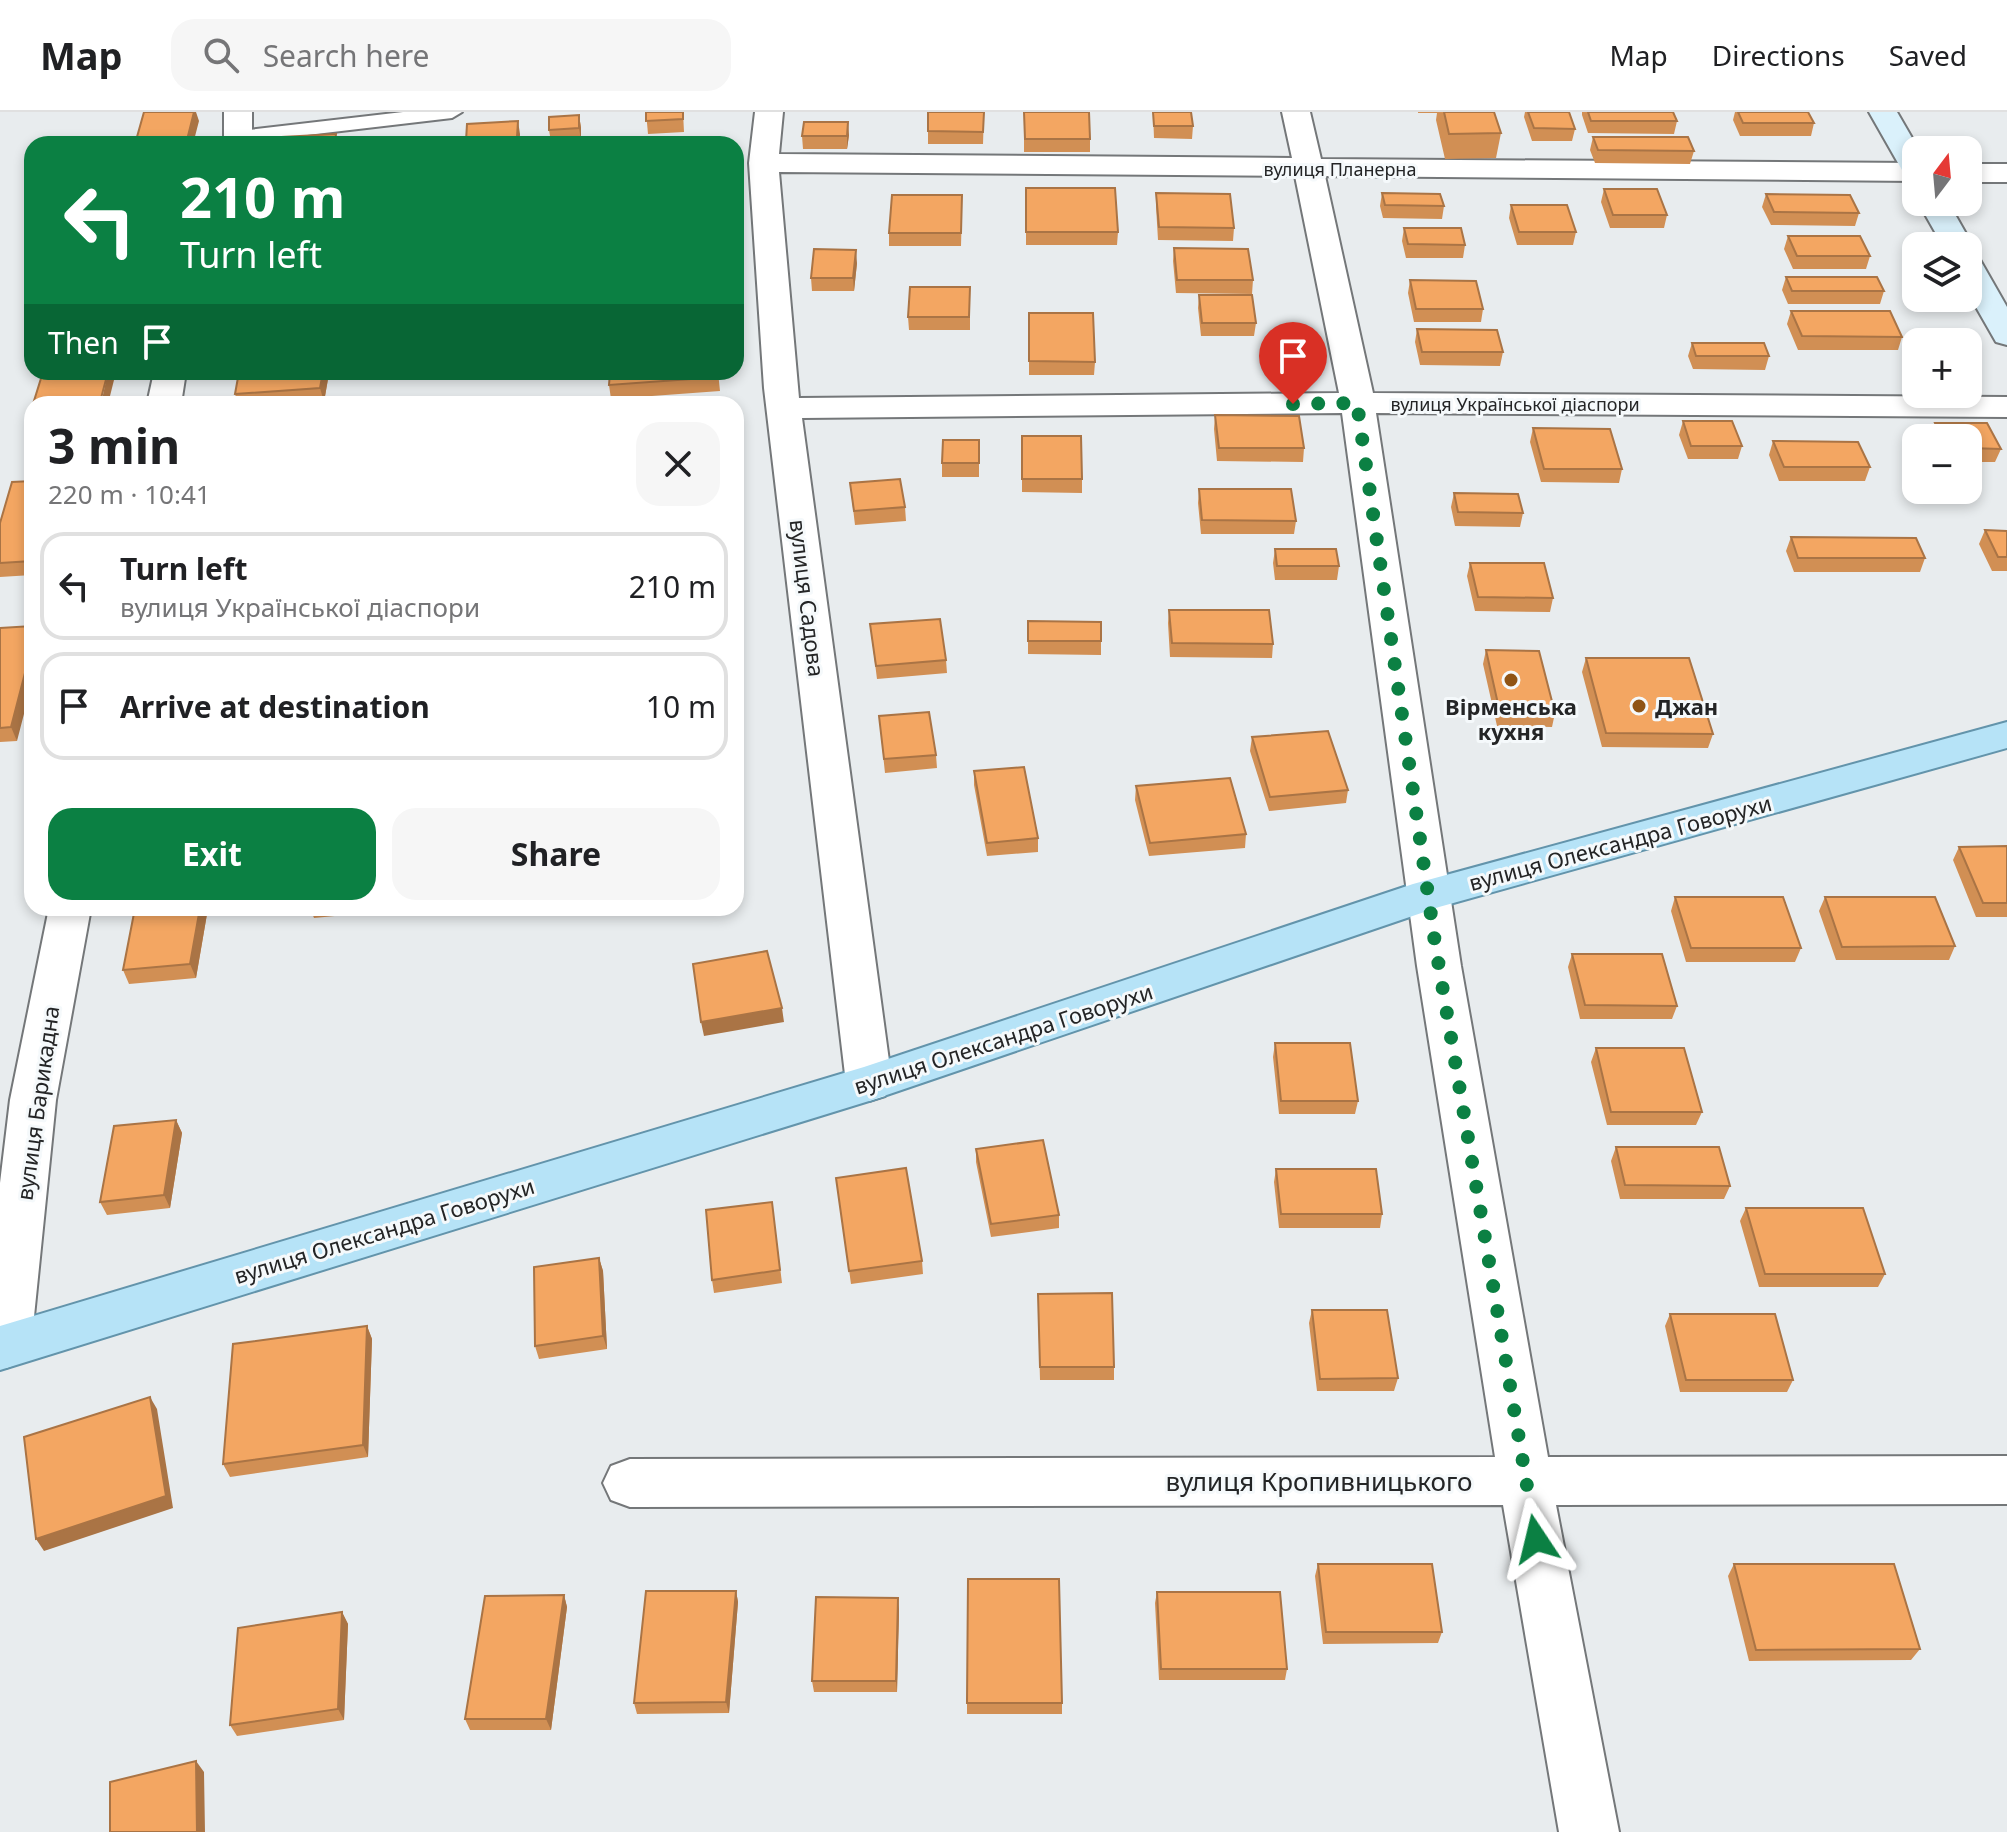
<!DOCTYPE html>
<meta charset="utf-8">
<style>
body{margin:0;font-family:"Noto Sans",sans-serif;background:#f6f6f6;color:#202124;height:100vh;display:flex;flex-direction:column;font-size:30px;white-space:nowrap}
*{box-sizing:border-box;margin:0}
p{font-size:26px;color:#757577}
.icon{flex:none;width:44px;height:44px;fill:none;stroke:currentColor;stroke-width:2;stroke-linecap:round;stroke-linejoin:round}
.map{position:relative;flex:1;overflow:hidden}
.drawer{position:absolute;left:24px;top:284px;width:720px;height:520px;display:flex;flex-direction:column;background:#fff;border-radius:24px;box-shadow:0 4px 12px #0003}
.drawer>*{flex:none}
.guide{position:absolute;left:24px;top:24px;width:720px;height:244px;border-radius:24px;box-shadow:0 4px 12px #0003;background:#0b8043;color:#fff;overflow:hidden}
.needle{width:52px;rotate:16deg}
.buttons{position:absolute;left:1902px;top:24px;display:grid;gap:16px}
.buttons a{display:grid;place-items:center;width:80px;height:80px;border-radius:16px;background:#fff;box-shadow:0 4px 12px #0003;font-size:40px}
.pin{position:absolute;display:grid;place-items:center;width:68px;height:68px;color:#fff;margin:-82px -34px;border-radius:50% 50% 50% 0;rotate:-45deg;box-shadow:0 0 8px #0007}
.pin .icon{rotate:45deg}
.me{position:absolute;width:88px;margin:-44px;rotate:350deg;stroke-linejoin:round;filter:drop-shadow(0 0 6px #0008)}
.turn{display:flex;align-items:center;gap:28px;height:168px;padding:0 24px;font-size:36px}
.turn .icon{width:104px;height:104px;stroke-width:2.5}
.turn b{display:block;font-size:56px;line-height:68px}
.then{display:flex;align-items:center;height:76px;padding:0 24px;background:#0003;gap:16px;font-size:30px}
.round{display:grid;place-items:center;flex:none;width:84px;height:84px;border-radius:24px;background:#f6f6f6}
.head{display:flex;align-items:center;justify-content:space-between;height:136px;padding:0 24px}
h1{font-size:48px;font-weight:700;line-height:60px}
.button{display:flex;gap:16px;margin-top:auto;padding:16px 24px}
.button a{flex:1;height:92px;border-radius:24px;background:#0b8043;color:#fff;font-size:32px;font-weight:700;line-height:92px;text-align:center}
.button a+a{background:#f6f6f6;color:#202124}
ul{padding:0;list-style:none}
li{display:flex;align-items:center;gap:24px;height:108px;margin:0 16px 12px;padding:0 8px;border:4px solid #e0e0e0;border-radius:24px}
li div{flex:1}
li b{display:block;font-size:30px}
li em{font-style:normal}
header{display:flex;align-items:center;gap:48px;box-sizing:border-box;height:112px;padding:0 40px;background:#fff;border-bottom:2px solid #e0e0e0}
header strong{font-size:38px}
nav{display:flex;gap:44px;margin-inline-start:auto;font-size:28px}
.search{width:560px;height:72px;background:#f6f6f6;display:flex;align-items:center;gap:20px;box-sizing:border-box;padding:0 28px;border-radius:24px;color:#757577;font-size:30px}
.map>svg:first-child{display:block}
</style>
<header>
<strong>Map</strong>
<div class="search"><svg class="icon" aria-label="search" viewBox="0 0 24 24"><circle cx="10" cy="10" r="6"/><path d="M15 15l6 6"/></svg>Search here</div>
<nav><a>Map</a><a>Directions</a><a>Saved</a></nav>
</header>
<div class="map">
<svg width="2007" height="1720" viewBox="0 0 2007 1720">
<rect width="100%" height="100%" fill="#e8ecee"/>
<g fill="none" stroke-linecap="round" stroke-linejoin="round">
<defs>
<path id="lane" d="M403 0H462L452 6 240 31 230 25 240 19Z"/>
<path id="street" d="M224 0H252V32H224Z
M755 0H783L779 42 1292 46 1282 0H1310L1321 47 1916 51V69L1325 64 1373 281 2007 285V305L1376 301 1461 854 1548 1345 2007 1344V1392L1556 1393 1619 1720H1559L1503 1393 630 1395 611 1388 603 1371 611 1354 630 1347 1495 1345 1417 854 1342 301 802 306 892 971 885 984 869 989 853 984 846 971 764 276 749 51ZM779 60 1295 64 1339 281 799 286Z
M1968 52H2007V70H1968Z
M154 260H186L181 292H147Z
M49 796H91L56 988 31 1234 24 1249 6 1256 0 1254V1071L10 988Z"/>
<path id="secondary" d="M1869 0H1897L1919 38H1916V68L1906 65Z
M1918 90H1948L1973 134 1969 140 1968 134H1943Z
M1968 144 1979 146 2007 195V233L1996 230 1968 181Z"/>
<path id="primary" d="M2007 610V636L1439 795 869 989 0 1258V1214L864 955 1413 772Z"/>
</defs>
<!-- lane casing -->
<use href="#lane" stroke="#747779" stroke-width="4"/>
<!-- street casing -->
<use href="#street" stroke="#747779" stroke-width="4"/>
<!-- secondary casing -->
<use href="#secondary" stroke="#747779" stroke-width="4"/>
<!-- primary casing -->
<use href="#primary" stroke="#6394ab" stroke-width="4"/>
<!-- lane -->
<use href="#lane" fill="#fff" fill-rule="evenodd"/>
<!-- street -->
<use href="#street" fill="#fff" fill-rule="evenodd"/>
<!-- secondary -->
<use href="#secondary" fill="#daf1fb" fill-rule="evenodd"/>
<!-- primary -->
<use href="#primary" fill="#b6e3f7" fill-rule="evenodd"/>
</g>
<!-- wall -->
<path fill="#d18f54" d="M646 0H683L684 20 648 22Z
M984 0 983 32H928V19Z
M1024 0 1090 27V40H1024Z
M1153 0 1193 14 1192 27 1154 26Z
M1418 0H1494L1501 21 1496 46 1445 47 1436 8 1437 1H1418Z
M1525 0H1569L1575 17 1572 29H1532L1524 5Z
M1582 0H1673L1677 9 1674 22 1588 21 1582 3Z
M1735 0H1808L1814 11 1811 24H1740L1733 8Z
M579 3 581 16V28L551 30 549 18Z
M520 22 519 32H467L466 29Z
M849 23 847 37H803L802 24Z
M1593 25 1694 39 1690 52 1595 51 1590 38Z
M1026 76 1118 120 1117 133H1026Z
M1604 77 1667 103 1664 116H1610L1601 90Z
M1156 81 1234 116 1233 129 1158 128 1156 94Z
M1382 81 1444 94 1442 107 1383 106 1380 94Z
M1766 82 1859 101 1855 114 1771 113 1762 95Z
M1511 93 1576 120 1573 133H1517L1509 106Z
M962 96 961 134H889V121Z
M1404 116 1465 133 1463 146H1406L1402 129Z
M1788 124 1870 144 1866 157H1793L1784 137Z
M1174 136 1253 168 1252 182 1176 181 1173 149Z
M857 151 854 179H812L811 166Z
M1786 165 1884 179 1880 192H1788L1782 178Z
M1410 168 1483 197 1481 210H1414L1408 181Z
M970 175V218H909L908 205Z
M1199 183 1256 211 1254 224H1201L1198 196Z
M1791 199 1902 225 1898 238H1798L1787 212Z
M1029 201 1095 250 1094 263H1029Z
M1417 217 1503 240 1500 254 1420 253 1415 230Z
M1692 231 1769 244 1765 258 1693 257 1688 244Z
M239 260H326L328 267 324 290 292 292H238L235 282Z
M718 260 720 279 611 287 609 273Z
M1215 303 1304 336 1303 350 1217 349 1214 317Z
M1683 309 1742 334 1738 347H1688L1679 323Z
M1935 311 2001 337 1995 350H1968V326H1930V325Z
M1533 316 1622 357 1619 371 1541 370 1530 330Z
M1022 324 1082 367V381L1022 380Z
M979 328V365H942V351Z
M1773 329 1870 355 1865 369H1779L1769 343Z
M32 369V463L0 465V411Z
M850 371 905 395 906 409 855 413Z
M1199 377 1296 409 1294 422H1201L1198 391Z
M1454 381 1523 401 1520 415 1455 414 1451 395Z
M1985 418 2007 419V459H1992L1979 432Z
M1791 425 1925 446 1920 460H1794L1786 439Z
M1275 437 1339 454 1337 468H1275L1273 451Z
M1470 451 1553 486 1550 500 1475 499 1467 464Z
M1169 498 1273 532 1272 546 1170 545 1168 511Z
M1028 509 1101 529V543L1028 542Z
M870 512 946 548 947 561 877 567Z
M0 516 17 629 0 630Z
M1486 538 1555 601 1552 615 1497 614 1483 552Z
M1586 546 1713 622 1708 636 1602 635 1582 560Z
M879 604 936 643 937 656 885 661Z
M1252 625 1348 678 1346 691 1269 699 1250 639Z
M736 638 743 697 736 698Z
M974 659 1038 726V740L987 744 974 673Z
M1136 674 1246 722 1245 736 1149 744 1135 688Z
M2007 734V805H1976L1953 748 1959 735Z
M736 735H738L742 774H736Z
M1675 785 1801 836 1795 850H1686L1671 799Z
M1825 785 1955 834 1949 848H1836L1819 799Z
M135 796H204L207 802 196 866 129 872 123 858Z
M310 796H376V800L314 806Z
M1572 842 1677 894 1672 907H1580L1568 855Z
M1275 931 1358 989 1355 1002H1279L1273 945Z
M1596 936 1702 1000 1696 1013H1607L1591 950Z
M176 1008 182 1021 170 1096 107 1103 100 1090Z
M1616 1035 1730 1074 1724 1087H1620L1611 1049Z
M976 1037 1059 1103V1116L991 1125 976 1050Z
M1276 1057 1382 1102 1380 1116H1279L1274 1070Z
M838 1079 922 1149 923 1162 851 1172Z
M772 1090 782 1171 714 1181 712 1168Z
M1746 1096 1885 1162 1878 1175H1759L1740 1109Z
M599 1146 603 1159 607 1237 539 1247 535 1234Z
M1038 1195 1114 1255V1268H1040Z
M1312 1198 1398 1266 1394 1279H1317L1309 1211Z
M1670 1202 1793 1268 1787 1280H1680L1665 1214Z
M367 1214 372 1227 368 1345 230 1365 223 1352Z
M1318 1452 1442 1520 1438 1531 1323 1532 1315 1464Z
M1734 1452 1920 1537 1911 1548 1749 1549 1728 1464Z
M736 1479 738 1490 729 1601 637 1602 634 1591Z
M1157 1480 1287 1557 1285 1568H1159L1155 1491Z
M564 1483 567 1495 551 1618H470L465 1607Z
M899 1497 897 1580H814L812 1569Z
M342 1500 348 1512 344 1608 237 1624 230 1613Z
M967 1591H1062V1602H967Z"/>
<!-- shaded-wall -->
<path fill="#aa7445" d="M194 0H196L199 9 193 32H186Z
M579 3 581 16V28L579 16Z
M518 9 520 22 519 32H518L517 25Z
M848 10 849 23 847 37V24Z
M856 138 857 151 854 179 853 166Z
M108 260H116L108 292H101Z
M323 260H326L328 267 324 290 320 276Z
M32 534V571L17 629 11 615Z
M200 796H204L207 802 196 866 190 852Z
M782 896 784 910 704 924 701 910Z
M176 1008 182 1021 170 1096 164 1083Z
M599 1146 603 1159 607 1237 603 1224Z
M367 1214 372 1227 368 1345 363 1333Z
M150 1285 157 1297 173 1396 44 1439 36 1427Z
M736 1479 738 1490 729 1601 726 1590Z
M564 1483 567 1495 551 1618 546 1607Z
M898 1486 899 1497 897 1580 896 1569Z
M342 1500 348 1512 344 1608 338 1597Z
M196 1649 204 1660 205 1720H197Z"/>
<!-- building -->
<path fill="#f3a662" stroke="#aa7445" stroke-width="2" d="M144 0H194L186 32H135Z
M646 0H683V7L646 9Z
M928 0H984L983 20 928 19Z
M1024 0H1089L1090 27H1025Z
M1153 0H1191L1193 14H1154Z
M1444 0H1494L1501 21 1449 22Z
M1528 0H1569L1575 17 1534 16Z
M1588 0H1673L1677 9H1591Z
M1738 0H1808L1814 11H1743Z
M579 3V16L549 18V5Z
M518 9 517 25 466 29 467 12Z
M804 10H848L847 24H802Z
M336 22 335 32H281L282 25Z
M1593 25H1688L1694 39 1598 38Z
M1026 76H1115L1118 120H1026Z
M1604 77H1657L1667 103H1613Z
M1156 81 1230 82 1234 116 1159 115Z
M1382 81 1440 82 1444 94 1385 93Z
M1766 82 1850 83 1859 101 1774 100Z
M892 83H962L961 121H889Z
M1511 93H1567L1576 120H1519Z
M1404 116H1461L1465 133 1408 132Z
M1788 124H1860L1870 144H1797Z
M1174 136 1248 137 1253 168H1177Z
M814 137 856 138 853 166H811Z
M1786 165H1877L1884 179H1792Z
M1410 168 1476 169 1483 197H1416Z
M910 175H970L969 205H908Z
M1199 183H1252L1256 211H1202Z
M1791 199H1890L1902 225 1802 224Z
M1029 201H1093L1095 250 1029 249Z
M1417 217 1497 218 1503 240H1422Z
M1692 231H1764L1769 244H1696Z
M43 260H108L100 290 77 292H33Z
M239 260H323L320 276 235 282Z
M622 260H718V265L609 273 610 261Z
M1215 303 1299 304 1304 336H1219Z
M1683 309H1732L1742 334H1691Z
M1935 311H1987L2001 337 1968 336V326H1942Z
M1533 316 1610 317 1622 357H1544Z
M1022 324H1081L1082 367H1022Z
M943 328H979V351H942Z
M1773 329 1858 330 1870 355H1784Z
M900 367 905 395 854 399 850 371Z
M32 369V449L0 451V411L12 370Z
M1199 377H1291L1296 409 1202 408Z
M1454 381 1518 382 1523 401 1458 400Z
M1985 418 2007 419V445H1998Z
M1791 425 1916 426 1925 446H1798Z
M1275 437H1336L1339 454H1277Z
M1470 451H1544L1553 486 1478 485Z
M1169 498H1269L1273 532 1172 531Z
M940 507 946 548 876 554 870 512Z
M1028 509 1101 510V529H1028Z
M32 514V534L11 615 0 616V516Z
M1486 538 1539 539 1555 601H1500Z
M1586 546H1689L1713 622 1606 621Z
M929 600 936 643 884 647 879 604Z
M1328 619 1348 678 1270 685 1252 625Z
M736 638H738L741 683 736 684Z
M1024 655 1038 726 987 731 974 659Z
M1230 666 1246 722 1150 731 1136 674Z
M2007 734V791H1983L1959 735Z
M736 735H738L740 760H736Z
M1675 785H1783L1801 836H1691Z
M1825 785H1935L1955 834 1842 835Z
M135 796H200L190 852 123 858Z
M767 839 782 896 701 910 693 852Z
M1572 842H1662L1677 894 1585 893Z
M1275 931H1350L1358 989H1281Z
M1596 936H1684L1702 1000H1611Z
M176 1008 164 1083 100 1090 114 1014Z
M1043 1028 1059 1103 991 1112 976 1037Z
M1616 1035H1719L1730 1074 1625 1073Z
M906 1056 922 1149 849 1159 836 1066Z
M1276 1057H1376L1382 1102H1281Z
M772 1090 780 1158 712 1168 706 1098Z
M1746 1096H1863L1885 1162H1765Z
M599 1146 603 1224 535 1234 534 1155Z
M1112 1181 1114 1255H1040L1038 1182Z
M1312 1198H1387L1398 1266 1320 1267Z
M1670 1202H1775L1793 1268H1686Z
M367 1214 363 1333 223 1352 233 1232Z
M150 1285 166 1384 36 1427 24 1325Z
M1318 1452H1432L1442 1520H1326Z
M1734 1452H1894L1920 1537 1756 1538Z
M968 1467H1059L1062 1591H967Z
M646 1479H736L726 1590 634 1591Z
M1157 1480H1280L1287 1557H1161Z
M564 1483 546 1607H465L485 1484Z
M816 1485 898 1486 896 1569H812Z
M342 1500 338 1597 230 1613 238 1516Z
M196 1649 197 1720H110V1670Z"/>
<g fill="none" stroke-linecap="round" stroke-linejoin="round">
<!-- route -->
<path stroke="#0b8043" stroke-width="14" stroke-dasharray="0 25.2" d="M1293 292 1357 291 1435 831 1536 1427"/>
</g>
<!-- markers -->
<g fill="#905415" stroke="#f5f9fb" stroke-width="3">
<circle cx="1511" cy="568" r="8"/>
<circle cx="1639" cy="594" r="8"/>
</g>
<g text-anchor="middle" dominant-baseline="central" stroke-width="6" stroke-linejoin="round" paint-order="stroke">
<!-- far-street labels -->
<g font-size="18" fill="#242526" stroke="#f5f9fb">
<text x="1340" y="57">вулиця Планерна</text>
<text x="1515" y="292">вулиця Української діаспори</text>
</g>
<!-- street labels -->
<g font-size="22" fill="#242526" stroke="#f5f9fb">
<text transform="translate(808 486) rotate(83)">вулиця Садова</text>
<text transform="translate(1620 730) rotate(-15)">вулиця Олександра Говорухи</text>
<text transform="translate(1003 926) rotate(-18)">вулиця Олександра Говорухи</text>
<text transform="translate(37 991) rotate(-82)">вулиця Барикадна</text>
<text transform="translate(384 1118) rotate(-17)">вулиця Олександра Говорухи</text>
</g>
<!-- poi labels -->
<g font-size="22" font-weight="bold" fill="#242526" stroke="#f5f9fb">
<text x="1511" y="594">Вірменська<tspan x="1511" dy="25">кухня</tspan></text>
<text x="1655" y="594" text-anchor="start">Джан</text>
</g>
<!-- near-street labels -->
<g font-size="26" fill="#242526" stroke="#f5f9fb">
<text x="1319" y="1369">вулиця Кропивницького</text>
</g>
</g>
</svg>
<div class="buttons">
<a><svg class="needle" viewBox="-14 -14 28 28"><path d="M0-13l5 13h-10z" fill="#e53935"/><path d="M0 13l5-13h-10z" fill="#757577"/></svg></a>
<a><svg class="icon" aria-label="layers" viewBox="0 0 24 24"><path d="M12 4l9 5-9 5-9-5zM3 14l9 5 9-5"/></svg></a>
<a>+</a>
<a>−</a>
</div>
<div class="pin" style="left:1293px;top:292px;background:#d93025"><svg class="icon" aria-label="arrive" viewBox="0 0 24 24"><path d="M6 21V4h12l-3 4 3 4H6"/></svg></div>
<svg class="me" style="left:1536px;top:1427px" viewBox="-20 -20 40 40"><path d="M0-17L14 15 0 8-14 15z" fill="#0b8043" stroke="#fff" stroke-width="4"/></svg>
<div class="guide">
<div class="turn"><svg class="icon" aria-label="left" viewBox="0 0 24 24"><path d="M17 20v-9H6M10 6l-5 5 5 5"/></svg><div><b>210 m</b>Turn left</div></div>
<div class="then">Then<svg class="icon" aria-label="arrive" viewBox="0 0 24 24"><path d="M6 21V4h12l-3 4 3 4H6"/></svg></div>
</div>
<section class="drawer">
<div class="head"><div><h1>3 min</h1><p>220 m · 10:41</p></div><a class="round"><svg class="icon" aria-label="close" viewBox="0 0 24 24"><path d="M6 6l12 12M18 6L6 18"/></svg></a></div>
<ul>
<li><svg class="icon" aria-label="left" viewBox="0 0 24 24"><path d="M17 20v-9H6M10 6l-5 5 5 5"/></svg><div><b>Turn left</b><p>вулиця Української діаспори</p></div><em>210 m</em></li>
<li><svg class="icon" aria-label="arrive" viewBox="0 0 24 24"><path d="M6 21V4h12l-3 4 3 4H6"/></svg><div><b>Arrive at destination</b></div><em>10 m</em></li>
</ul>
<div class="button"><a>Exit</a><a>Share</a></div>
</section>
</div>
